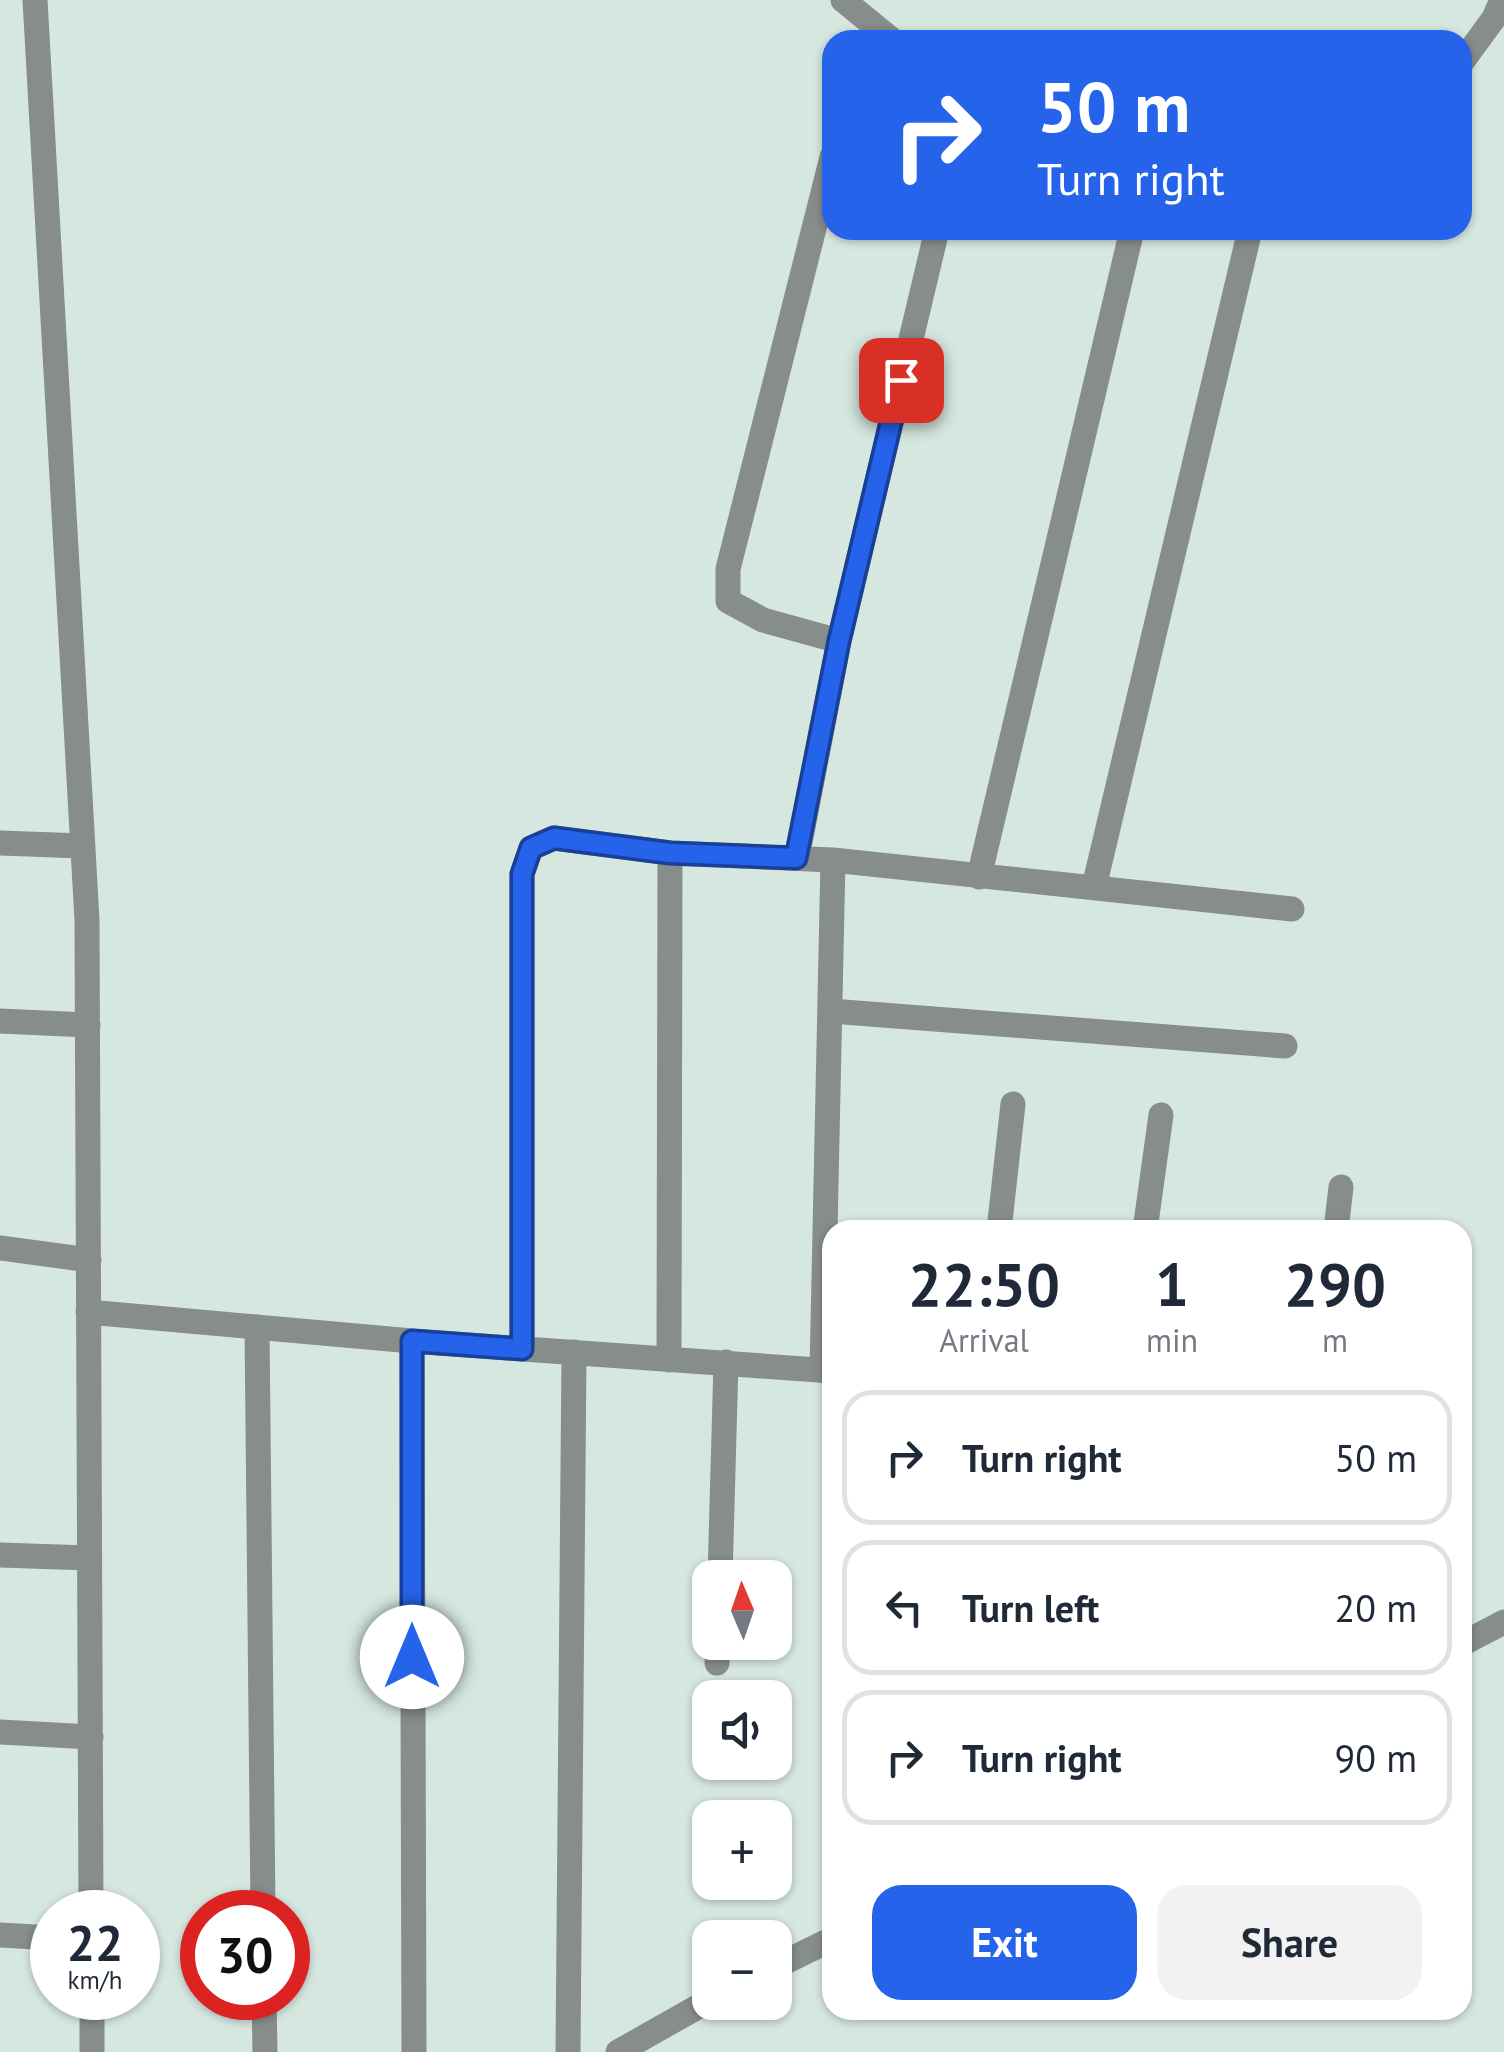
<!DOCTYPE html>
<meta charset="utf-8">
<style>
body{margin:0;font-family:"PT Sans",sans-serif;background:#f2f2f3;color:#1f2937;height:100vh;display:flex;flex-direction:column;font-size:38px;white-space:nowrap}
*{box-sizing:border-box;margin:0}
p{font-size:32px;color:#747a83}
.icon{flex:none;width:55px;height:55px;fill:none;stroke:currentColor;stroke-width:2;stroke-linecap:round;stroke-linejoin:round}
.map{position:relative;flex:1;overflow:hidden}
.details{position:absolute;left:822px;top:1220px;width:650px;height:800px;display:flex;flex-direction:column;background:#fff;border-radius:30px;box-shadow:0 2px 8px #0004}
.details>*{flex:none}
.top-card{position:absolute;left:822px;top:30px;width:650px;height:210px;border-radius:30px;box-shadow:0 2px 8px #0004;background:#2563eb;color:#fff;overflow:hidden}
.needle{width:65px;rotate:358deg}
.buttons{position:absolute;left:692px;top:1560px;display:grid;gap:20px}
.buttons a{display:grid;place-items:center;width:100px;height:100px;border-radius:20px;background:#fff;box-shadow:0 2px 8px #0004;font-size:50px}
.speed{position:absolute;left:30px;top:1890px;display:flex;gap:20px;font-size:50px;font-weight:700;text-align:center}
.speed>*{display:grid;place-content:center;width:130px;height:130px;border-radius:50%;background:#fff;box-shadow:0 2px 8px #0004;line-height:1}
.speed small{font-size:25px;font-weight:400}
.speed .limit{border:15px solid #d22;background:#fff;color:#111}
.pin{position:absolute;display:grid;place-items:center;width:85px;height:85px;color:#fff;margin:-42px;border-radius:20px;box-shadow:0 5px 15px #0006}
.me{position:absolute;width:110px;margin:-55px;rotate:0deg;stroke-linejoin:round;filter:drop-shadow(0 0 8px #0008)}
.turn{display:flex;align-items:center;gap:35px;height:210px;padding:0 50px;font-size:45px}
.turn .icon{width:130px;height:130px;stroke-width:2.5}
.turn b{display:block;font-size:70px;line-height:85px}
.eta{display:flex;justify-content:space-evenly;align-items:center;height:170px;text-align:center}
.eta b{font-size:60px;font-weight:700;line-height:70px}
.primary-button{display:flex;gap:20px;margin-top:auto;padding:20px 50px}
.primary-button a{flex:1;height:115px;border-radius:30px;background:#2563eb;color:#fff;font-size:40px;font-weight:700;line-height:115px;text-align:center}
.primary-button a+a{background:#f2f2f3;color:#1f2937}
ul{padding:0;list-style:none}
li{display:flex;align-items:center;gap:30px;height:135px;margin:0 20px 15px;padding:0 30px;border:5px solid #e0e1e3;border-radius:30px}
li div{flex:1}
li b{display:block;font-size:38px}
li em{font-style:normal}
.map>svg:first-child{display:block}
</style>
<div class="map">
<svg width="1504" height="2052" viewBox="0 0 1504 2052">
<rect width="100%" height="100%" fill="#d6e7e0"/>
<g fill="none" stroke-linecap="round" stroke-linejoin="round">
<!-- minor -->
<path stroke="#868d8a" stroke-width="25" d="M35 0 87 920 91 1912
M843 0 892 40
M1462 62 1494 18 1502 0
M832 157 728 569V601L763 620 839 641
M0 843 83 846
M797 858 839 641 937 230
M979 877 1132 230
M1094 887 1250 230
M831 1011 1285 1046
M0 1021 88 1025
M999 1230 1013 1104
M1145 1230 1161 1115
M1336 1230 1341 1187
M0 1248 89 1260
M88 1312 412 1341 832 1371
M257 1327 263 1912
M412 1341 414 2052
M522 1349V874L531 848 554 838 670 853 833 860 1292 909
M669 1360 670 853
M822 1370 833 860
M0 1555 89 1558
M720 1578 726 1362
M1462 1644 1504 1622
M717 1663 718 1642
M0 1732 91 1737
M0 1935 52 1938
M775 1967 832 1939
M92 1998V2052
M264 1998 265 2052
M568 2052 574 1352
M618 2052 710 2000"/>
</g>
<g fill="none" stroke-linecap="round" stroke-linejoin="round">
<defs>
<path id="route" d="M412 1657V1341L522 1349V874L531 848 554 838 670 853 796 858 839 641 901 380"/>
</defs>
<!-- route casing -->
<use href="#route" stroke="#184099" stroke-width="25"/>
<!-- route -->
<use href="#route" stroke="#2563eb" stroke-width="18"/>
</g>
</svg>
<div class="buttons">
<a><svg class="needle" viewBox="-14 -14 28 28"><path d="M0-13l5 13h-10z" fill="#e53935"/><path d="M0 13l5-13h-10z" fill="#747a83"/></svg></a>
<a><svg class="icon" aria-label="sound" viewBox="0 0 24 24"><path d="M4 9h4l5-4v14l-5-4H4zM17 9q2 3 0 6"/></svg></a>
<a>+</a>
<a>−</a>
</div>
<div class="speed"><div>22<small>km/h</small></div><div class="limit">30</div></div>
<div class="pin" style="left:901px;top:380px;background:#d93025"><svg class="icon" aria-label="arrive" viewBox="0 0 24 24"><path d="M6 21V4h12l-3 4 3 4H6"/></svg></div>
<svg class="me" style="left:412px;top:1657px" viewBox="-20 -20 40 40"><circle r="19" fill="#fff"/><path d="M0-13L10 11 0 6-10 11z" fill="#2563eb"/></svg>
<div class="top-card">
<div class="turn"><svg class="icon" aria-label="right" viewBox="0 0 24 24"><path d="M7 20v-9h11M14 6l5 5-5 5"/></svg><div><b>50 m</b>Turn right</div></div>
</div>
<section class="details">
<div class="eta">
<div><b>22:50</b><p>Arrival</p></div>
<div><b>1</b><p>min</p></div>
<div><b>290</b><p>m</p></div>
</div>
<ul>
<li><svg class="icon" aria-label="right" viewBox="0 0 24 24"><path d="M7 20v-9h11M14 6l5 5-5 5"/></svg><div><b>Turn right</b></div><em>50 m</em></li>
<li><svg class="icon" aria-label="left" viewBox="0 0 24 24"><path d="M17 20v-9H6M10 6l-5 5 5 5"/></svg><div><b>Turn left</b></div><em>20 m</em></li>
<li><svg class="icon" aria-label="right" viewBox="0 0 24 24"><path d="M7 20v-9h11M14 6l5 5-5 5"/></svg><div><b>Turn right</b></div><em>90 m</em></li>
</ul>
<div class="primary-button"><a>Exit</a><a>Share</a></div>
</section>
</div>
